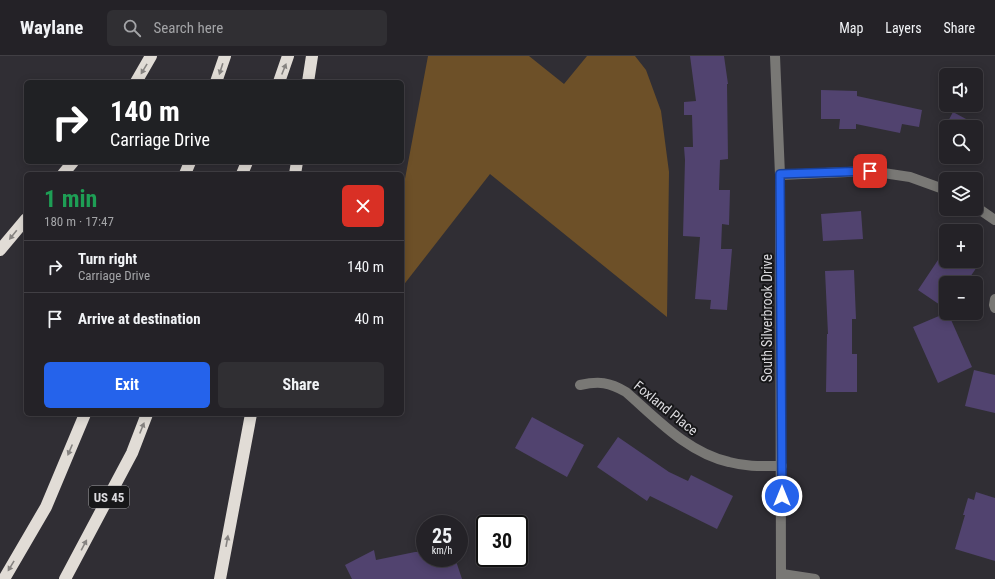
<!DOCTYPE html>
<meta charset="utf-8">
<style>
body{margin:0;font-family:"Roboto Condensed",sans-serif;background:#302f33;color:#f1f3f6;height:100vh;display:flex;flex-direction:column;font-size:15px;white-space:nowrap}
*{box-sizing:border-box;margin:0}
p{font-size:13px;color:#a3a4a7}
.icon{flex:none;width:22px;height:22px;fill:none;stroke:currentColor;stroke-width:2;stroke-linecap:round;stroke-linejoin:round}
.map{position:relative;flex:1;overflow:hidden}
.side{position:absolute;left:24px;top:116px;width:380px;height:244px;display:flex;flex-direction:column;background:#242227;border-radius:6px;box-shadow:0 2px 10px #0003,0 0 0 1px #413f44}
.side>*{flex:none}
.guide{position:absolute;left:24px;top:24px;width:380px;height:84px;border-radius:6px;box-shadow:0 2px 10px #0003,0 0 0 1px #413f44;background:#202124;color:#fff;overflow:hidden}
.buttons{position:absolute;left:939px;top:12px;display:grid;gap:8px}
.buttons a{display:grid;place-items:center;width:44px;height:44px;border-radius:6px;background:#242227;box-shadow:0 2px 10px #0003,0 0 0 1px #413f44;font-size:20px}
.speed{position:absolute;left:416px;top:459px;display:flex;gap:8px;font-size:20px;font-weight:700;text-align:center}
.speed>*{display:grid;place-content:center;width:52px;height:52px;border-radius:50%;background:#242227;box-shadow:0 2px 10px #0003,0 0 0 1px #413f44;line-height:1}
.speed small{font-size:10px;font-weight:400}
.speed .limit{border:2px solid #111;border-radius:6px;background:#fff;color:#111}
.pin{position:absolute;display:grid;place-items:center;width:34px;height:34px;color:#fff;margin:-17px;border-radius:8px;box-shadow:0 2px 6px #0006}
.me{position:absolute;width:44px;margin:-22px;rotate:0deg;stroke-linejoin:round;filter:drop-shadow(0 0 3px #0008)}
.turn{display:flex;align-items:center;gap:14px;height:84px;padding:0 20px;font-size:18px}
.turn .icon{width:52px;height:52px;stroke-width:2.5}
.turn b{display:block;font-size:28px;line-height:34px}
.round{display:grid;place-items:center;flex:none;width:42px;height:42px;border-radius:6px;background:#302f33}
.headline{display:flex;align-items:center;justify-content:space-between;height:68px;padding:0 20px}
h1{font-size:24px;font-weight:700;line-height:30px;color:#1e9e55}
.action{display:flex;gap:8px;margin-top:auto;padding:8px 20px}
.action a{flex:1;height:46px;border-radius:6px;background:#2563eb;color:#fff;font-size:16px;font-weight:700;line-height:46px;text-align:center}
.action a+a{background:#302f33;color:#f1f3f6}
ul{padding:0;list-style:none}
li{display:flex;align-items:center;gap:12px;height:52px;padding:0 20px;border-top:1px solid #413f44}
li div{flex:1}
li b{display:block;font-size:15px}
li em{font-style:normal}
header{display:flex;align-items:center;gap:24px;box-sizing:border-box;height:56px;padding:0 20px;background:#242227;border-bottom:1px solid #413f44}
header strong{font-size:19px}
nav{display:flex;gap:22px;margin-inline-start:auto;font-size:14px}
.search{width:280px;height:36px;background:#302f33;display:flex;align-items:center;gap:10px;box-sizing:border-box;padding:0 14px;border-radius:6px;color:#a3a4a7;font-size:15px}
.map>svg:first-child{display:block}
</style>
<header>
<strong>Waylane</strong>
<div class="search"><svg class="icon" aria-label="search" viewBox="0 0 24 24"><circle cx="10" cy="10" r="6"/><path d="M15 15l6 6"/></svg>Search here</div>
<nav><a>Map</a><a>Layers</a><a>Share</a></nav>
</header>
<div class="map">
<svg width="995" height="523" viewBox="0 0 995 523">
<rect width="100%" height="100%" fill="#302e34"/>
<!-- green -->
<path fill="#6d5028" d="M428 0H529L564 28 587 0H635L646 14 661 55 669 116 667 261 490 118 402 231V139Z"/>
<!-- building -->
<path fill="#51436f" d="M690 0H724L728 28H727L728 103 720 104 719 134H730L729 169 722 168 721 193H732L727 254 710 253 711 244 695 243 700 181 683 180 685 104 684 91H693L692 59H684V46L696 45Z
M821 34 857 35V40L922 54 919 71 902 68 900 77 856 68V73H839L840 63H821Z
M953 56 981 71H945Z
M861 155 863 183 823 185 821 158Z
M946 192V205H981L966 227H946V253L918 234Z
M854 214 856 263H852V298H857V336H826L827 278H828L825 215Z
M946 257H948L972 311 938 327 913 271Z
M974 314 995 319V357L965 350Z
M532 361 584 389 567 421 515 392Z
M618 381 669 416 688 425 691 419 733 440 717 473 650 440 647 445 597 411Z
M976 436 995 442V505L955 493 965 459H963L968 442 974 444Z
M374 494 376 504 415 496H425V502H455L462 523H352L345 509Z"/>
<g fill="none" stroke-linecap="round" stroke-linejoin="round">
<!-- minor -->
<path stroke="#797875" stroke-width="10" d="M775 0 780 119 781 523
M780 119 870 115 910 121 946 134
M976 151 995 164
M995 243 994 249 995 252
M580 329C599 325 609 326 626 336 657 363 688 397 729 406 747 411 764 410 782 410
M782 518 815 523"/>
<!-- highway -->
<path stroke="#e1dcd6" stroke-width="12" d="M136 26 151 0
M216 26 225 0
M279 26 288 0
M308 26 312 0
M63 118 73 106
M185 118 190 106
M242 118 247 106
M295 118 297 106
M0 194 26 163
M4 523 46 451 85 358
M65 523 132 397 147 358
M220 523 251 358"/>
</g>
<!-- one-way arrows -->
<defs><path id="oneway-solid" d="M-6-.8H1V-3.2L6.5 0L1 3.2V.8H-6Z"/></defs>
<g fill="#868381">
<use href="#oneway-solid" transform="translate(144 13) rotate(121)"/>
<use href="#oneway-solid" transform="translate(221 13) rotate(108)"/>
<use href="#oneway-solid" transform="translate(284 13) rotate(-68)"/>
<use href="#oneway-solid" transform="translate(13 179) rotate(129)"/>
<use href="#oneway-solid" transform="translate(142 372) rotate(-68)"/>
<use href="#oneway-solid" transform="translate(70 394) rotate(113)"/>
<use href="#oneway-solid" transform="translate(227 485) rotate(-80)"/>
<use href="#oneway-solid" transform="translate(84 489) rotate(-62)"/>
<use href="#oneway-solid" transform="translate(11 510) rotate(121)"/>
</g>
<g fill="none" stroke-linecap="round" stroke-linejoin="round">
<defs>
<path id="route" d="M782 440 780 118 870 115"/>
</defs>
<!-- route casing -->
<use href="#route" stroke="#184099" stroke-width="10"/>
<!-- route -->
<use href="#route" stroke="#2563eb" stroke-width="7"/>
</g>
<g text-anchor="middle" dominant-baseline="central" stroke-width="4" stroke-linejoin="round" paint-order="stroke">
<!-- shield labels -->
<rect fill="#171719" stroke="#a0a0a3" stroke-width="1" x="89" y="430" width="40" height="22" rx="3"/>
<g font-size="13" font-weight="bold" fill="#dbdade">
<text x="109" y="441">US 45</text>
</g>
<!-- street labels -->
<g font-size="14" fill="#dbdade" stroke="#171719">
<text transform="translate(767 262) rotate(-90)">South Silverbrook Drive</text>
<text transform="translate(666 352) rotate(39)">Foxland Place</text>
</g>
</g>
</svg>
<div class="buttons">
<a><svg class="icon" aria-label="sound" viewBox="0 0 24 24"><path d="M4 9h4l5-4v14l-5-4H4zM17 9q2 3 0 6"/></svg></a>
<a><svg class="icon" aria-label="search" viewBox="0 0 24 24"><circle cx="10" cy="10" r="6"/><path d="M15 15l6 6"/></svg></a>
<a><svg class="icon" aria-label="layers" viewBox="0 0 24 24"><path d="M12 4l9 5-9 5-9-5zM3 14l9 5 9-5"/></svg></a>
<a>+</a>
<a>−</a>
</div>
<div class="speed"><div>25<small>km/h</small></div><div class="limit">30</div></div>
<div class="pin" style="left:870px;top:115px;background:#d93025"><svg class="icon" aria-label="arrive" viewBox="0 0 24 24"><path d="M6 21V4h12l-3 4 3 4H6"/></svg></div>
<svg class="me" style="left:782px;top:440px" viewBox="-20 -20 40 40"><circle r="17" fill="#2563eb" stroke="#fff" stroke-width="3"/><path d="M0-11L8 9 0 5-8 9z" fill="#fff"/></svg>
<div class="guide">
<div class="turn"><svg class="icon" aria-label="right" viewBox="0 0 24 24"><path d="M7 20v-9h11M14 6l5 5-5 5"/></svg><div><b>140 m</b>Carriage Drive</div></div>
</div>
<section class="side">
<div class="headline"><div><h1>1 min</h1><p>180 m · 17:47</p></div><a class="round" style="background:#d93025;color:#fff"><svg class="icon" aria-label="close" viewBox="0 0 24 24"><path d="M6 6l12 12M18 6L6 18"/></svg></a></div>
<ul>
<li><svg class="icon" aria-label="right" viewBox="0 0 24 24"><path d="M7 20v-9h11M14 6l5 5-5 5"/></svg><div><b>Turn right</b><p>Carriage Drive</p></div><em>140 m</em></li>
<li><svg class="icon" aria-label="arrive" viewBox="0 0 24 24"><path d="M6 21V4h12l-3 4 3 4H6"/></svg><div><b>Arrive at destination</b></div><em>40 m</em></li>
</ul>
<div class="action"><a>Exit</a><a>Share</a></div>
</section>
</div>
